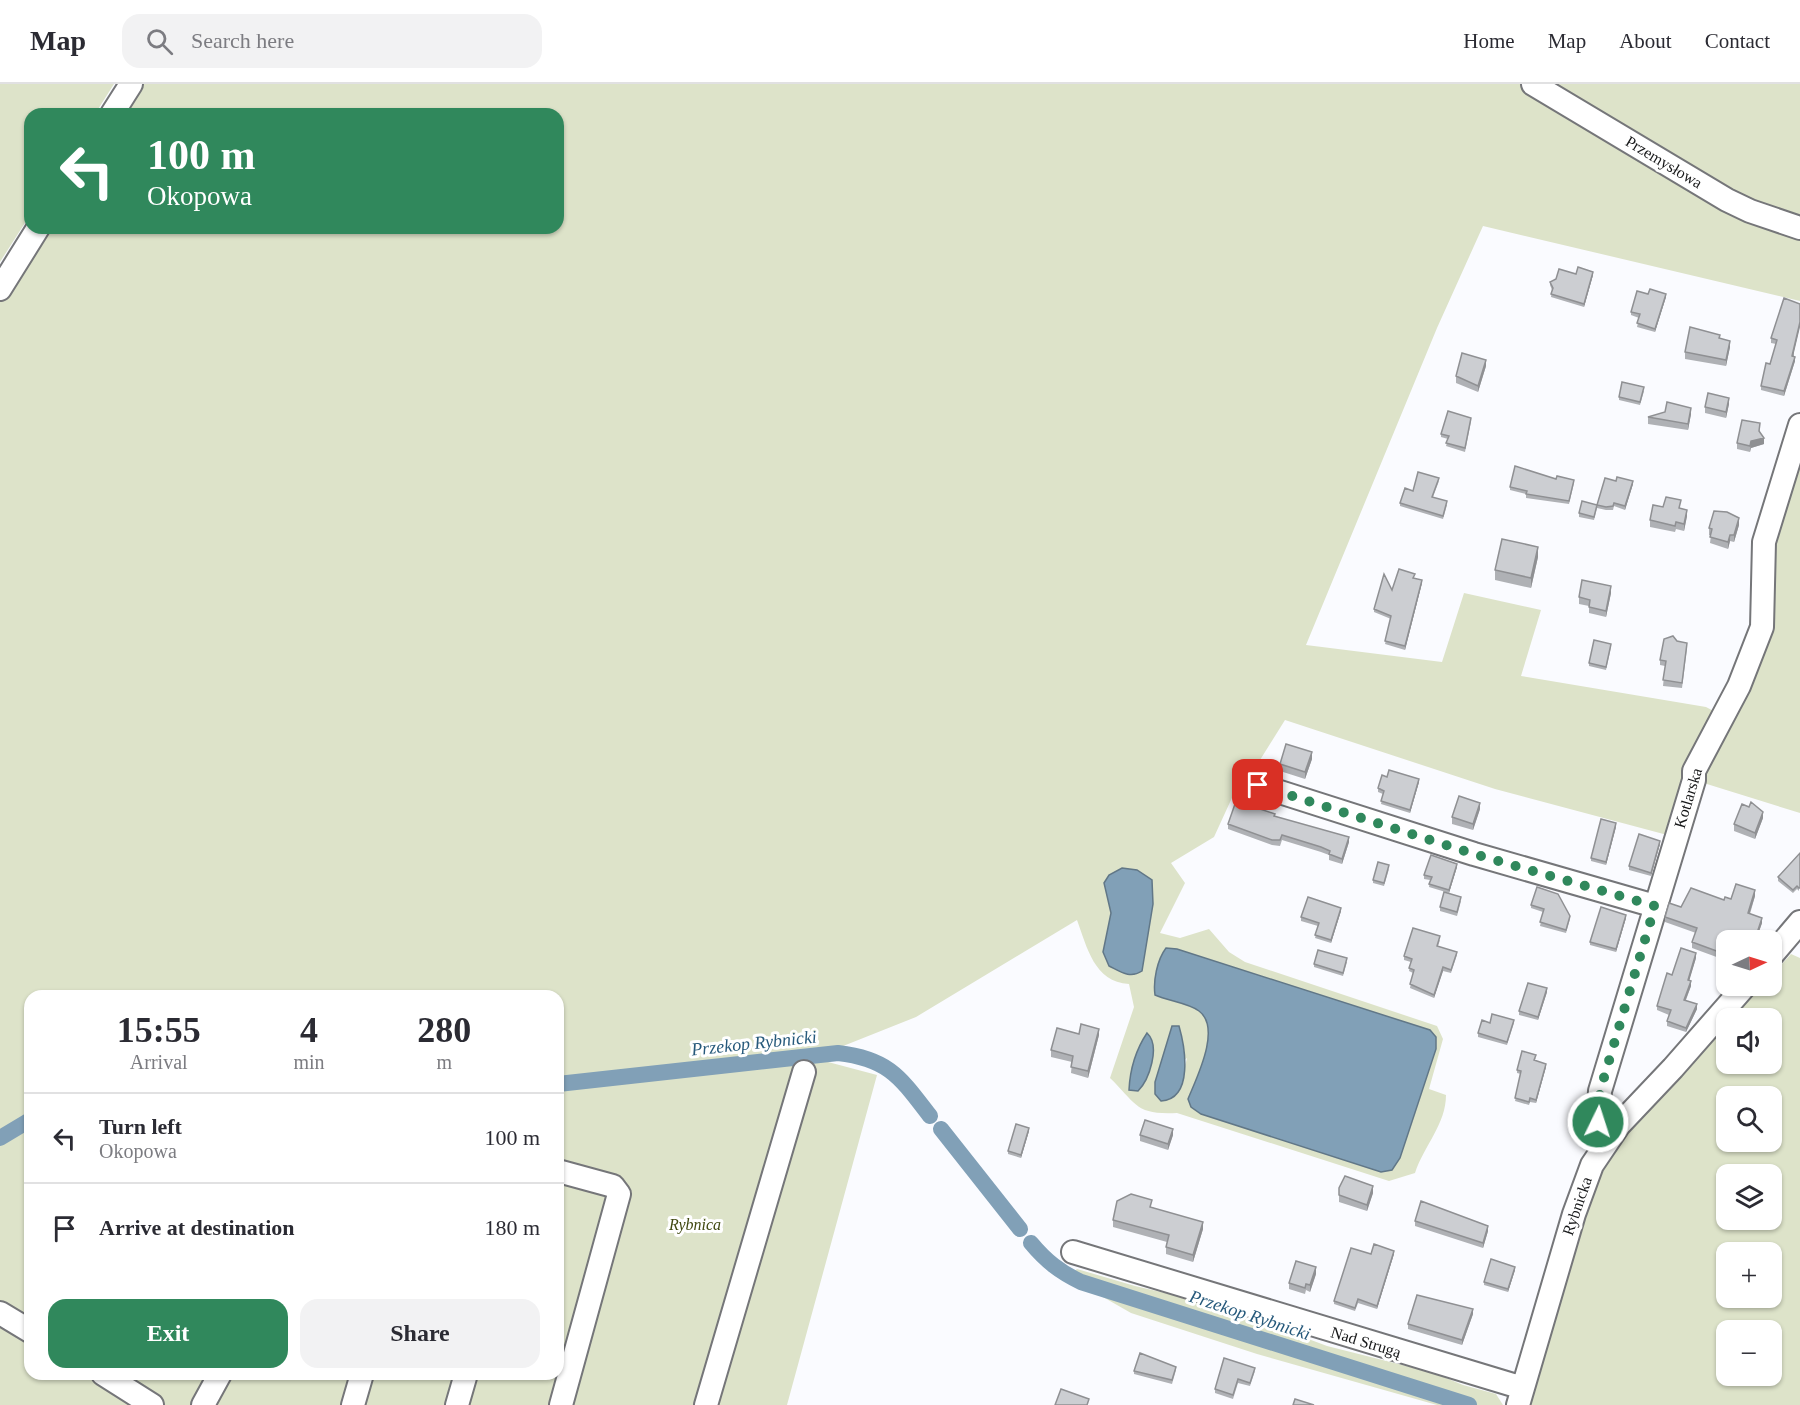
<!DOCTYPE html>
<meta charset="utf-8">
<style>
body{margin:0;font-family:"Times New Roman",serif;background:#f2f2f3;color:#2b2b33;height:100vh;display:flex;flex-direction:column;font-size:22px;white-space:nowrap}
*{box-sizing:border-box;margin:0}
p{font-size:20px;color:#7c7c81}
.icon{flex:none;width:33px;height:33px;fill:none;stroke:currentColor;stroke-width:2;stroke-linecap:round;stroke-linejoin:round}
.map{position:relative;flex:1;overflow:hidden}
.drawer{position:absolute;left:24px;top:906px;width:540px;height:390px;display:flex;flex-direction:column;background:#fff;border-radius:18px;box-shadow:0 2px 4px #0004}
.drawer>*{flex:none}
.guide{position:absolute;left:24px;top:24px;width:540px;height:126px;border-radius:18px;box-shadow:0 2px 4px #0004;background:#30885c;color:#fff;overflow:hidden}
.needle{width:39px;rotate:86deg}
.tools{position:absolute;left:1716px;top:846px;display:grid;gap:12px}
.tools a{display:grid;place-items:center;width:66px;height:66px;border-radius:12px;background:#fff;box-shadow:0 2px 4px #0004;font-size:30px}
.pin{position:absolute;display:grid;place-items:center;width:51px;height:51px;color:#fff;margin:-26px;border-radius:12px;box-shadow:0 3px 9px #0006}
.me{position:absolute;width:66px;margin:-33px;rotate:4deg;stroke-linejoin:round;filter:drop-shadow(0 0 4px #0008)}
.turn{display:flex;align-items:center;gap:21px;height:126px;padding:0 24px;font-size:27px}
.turn .icon{width:78px;height:78px;stroke-width:2.5}
.turn b{display:block;font-size:42px;line-height:51px}
.eta{display:flex;justify-content:space-evenly;align-items:center;height:102px;text-align:center}
.eta b{font-size:36px;font-weight:700;line-height:42px}
.cta{display:flex;gap:12px;margin-top:auto;padding:12px 24px}
.cta a{flex:1;height:69px;border-radius:18px;background:#30885c;color:#fff;font-size:24px;font-weight:700;line-height:69px;text-align:center}
.cta a+a{background:#f2f2f3;color:#2b2b33}
ul{padding:0;list-style:none}
li{display:flex;align-items:center;gap:18px;height:90px;padding:0 24px;border-top:2px solid #e1e1e2}
li div{flex:1}
li b{display:block;font-size:22px}
li em{font-style:normal}
header{display:flex;align-items:center;gap:36px;box-sizing:border-box;height:84px;padding:0 30px;background:#fff;border-bottom:2px solid #e1e1e2}
header strong{font-size:28px}
nav{display:flex;gap:33px;margin-inline-start:auto;font-size:21px}
.search{width:420px;height:54px;background:#f2f2f3;display:flex;align-items:center;gap:15px;box-sizing:border-box;padding:0 21px;border-radius:18px;color:#7c7c81;font-size:22px}
.map>svg:first-child{display:block}
</style>
<header>
<strong>Map</strong>
<div class="search"><svg class="icon" aria-label="search" viewBox="0 0 24 24"><circle cx="10" cy="10" r="6"/><path d="M15 15l6 6"/></svg>Search here</div>
<nav><a>Home</a><a>Map</a><a>About</a><a>Contact</a></nav>
</header>
<div class="map">
<svg width="1800" height="1321" viewBox="0 0 1800 1321">
<rect width="100%" height="100%" fill="#fafbff"/>
<!-- green -->
<path fill="#dde3c9" fill-rule="evenodd" d="M0 0H114L95 30H30V131L0 178Z
M136 0H1800V217L1483 142 1437 244 1306 561 1442 578 1464 509 1541 526 1521 592 1706 623 1721 631 1671 752 1495 705 1285 636 1250 692 1236 705 1214 753 1171 779 1185 799 1160 849 1180 854 1209 845 1229 868 1245 878 1437 942 1443 955 1429 1005 1446 1011C1446 1040 1424 1062 1415 1089L1389 1097 1177 1029C1135 1031 1137 1020 1110 994L1134 923 1129 900C1094 898 1087 863 1077 836L916 933 813 974 877 991 787 1321H0V212L44 144H558V30H117ZM1177 865 1430 946 1436 953V965L1400 1074 1392 1086 1381 1088 1201 1030 1188 1015C1196 995 1222 944 1199 927 1189 919 1168 917 1155 911ZM30 912H558V1290H30ZM1187 974 1178 1010 1155 998Z
M1800 359V729L1694 696 1731 635 1767 467Z
M1791 870 1800 874V1321H1529L1588 1114 1604 1079 1622 1052 1726 940V980H1772V934H1731L1762 902H1772V891ZM1726 1012H1772V1058H1726ZM1726 1090H1772V1136H1726ZM1726 1168H1772V1214H1726ZM1726 1246H1772V1292H1726Z
M1077 1185 1135 1202 1221 1222 1327 1262 1434 1289 1463 1301 1496 1310 1503 1321H1437L1257 1270 1131 1229 1096 1209 1073 1201 1072 1189Z"/>
<!-- water -->
<path fill="#81a0b7" stroke="#617787" stroke-width="1.5" d="M1122 784 1137 786 1152 796 1153 820 1142 887C1130 895 1121 888 1109 882L1103 868 1111 829 1104 799 1109 791Z
M1166 864 1177 865 1430 946 1436 953V965L1400 1074 1392 1086 1381 1088 1201 1030 1191 1023 1188 1015C1196 995 1222 944 1199 927 1189 919 1168 917 1155 911 1153 897 1157 876 1166 864Z
M1172 942H1179C1185 963 1194 1015 1161 1017L1155 1010V998Z
M1147 949C1161 962 1149 996 1138 1007L1129 1006C1130 985 1135 967 1147 949Z"/>
<g fill="none" stroke-linecap="round" stroke-linejoin="round">
<!-- canal -->
<path stroke="#81a0b7" stroke-width="16" d="M558 1000 838 969C889 975 900 993 930 1032
M941 1045 1020 1145
M0 1054 30 1036
M1031 1159C1046 1177 1060 1188 1081 1198L1469 1321"/>
<defs>
<path id="minor" d="M1533 0 1727 116 1750 127 1800 144
M112 30 131 0
M0 205 38 144
M1258 701 1474 770 1655 822
M1772 871 1800 838
M1605 1059 1598 1038 1600 1007 1694 696V687L1739 602 1762 543 1764 458 1800 341
M558 1087 613 1102 619 1110 561 1321
M1073 1168 1523 1304
M0 1229 30 1247
M103 1290 152 1321
M203 1321 220 1290
M353 1321 362 1290
M457 1321 466 1290
M706 1321 804 988
M1518 1321 1574 1130 1592 1081 1619 1041 1673 984 1745 902"/>
</defs>
<!-- minor casing -->
<use href="#minor" stroke="#757679" stroke-width="26"/>
<!-- minor -->
<use href="#minor" stroke="#fff" stroke-width="22"/>
</g>
<!-- wall -->
<path fill="#afb1b5" d="M1576 190 1593 191 1584 223 1551 213 1552 206 1550 201V198Z
M1648 210 1666 213 1655 248 1637 243 1639 234 1631 231V228Z
M1784 214 1795 277 1784 312 1761 306V302L1770 280 1776 260 1771 259V254Z
M1720 254 1730 263 1726 282 1685 275V268Z
M1486 282 1478 308 1456 299V292Z
M1644 307 1640 321 1619 316V313Z
M1729 320 1726 334 1705 329V323Z
M1691 330 1688 346 1648 340V333Z
M1471 337 1465 368 1446 362 1448 355 1441 353V350Z
M1760 346V348L1764 360 1751 364 1750 368 1737 365V359Z
M1556 395 1574 399 1569 420 1526 414V410L1510 406V403Z
M1439 397 1433 413 1447 421 1443 435 1400 422V419L1413 407Z
M1616 397 1633 400 1625 426 1614 422 1613 426H1606L1597 424V421Z
M1663 423 1681 424 1687 432 1684 447 1676 445 1675 448 1650 443V436Z
M1597 424 1594 436 1579 433V429Z
M1739 441 1734 458 1730 457 1728 465 1710 459 1711 451H1709V444Z
M1538 473 1531 504 1495 496V486Z
M1414 494 1422 499 1405 566 1385 560 1391 535 1374 528V525L1392 506Z
M1611 509 1606 533 1589 529V522L1579 520V513Z
M1677 557 1687 564 1682 604 1663 602 1665 582 1660 581V576Z
M1611 563 1606 586 1589 582V579Z
M1312 675 1305 695 1280 687V680Z
M1387 693 1419 698 1410 729 1381 720 1383 710 1378 708V704Z
M1480 725 1473 746 1452 740V733Z
M1275 733 1349 758 1342 780 1329 776V771L1321 768 1282 756 1280 762 1272 761 1228 745V740Z
M1763 734 1755 755 1734 747V740Z
M1616 743 1606 781 1591 777V774Z
M1660 760 1651 792 1629 786V782Z
M1800 769 1799 807 1797 805 1793 809 1778 797V793Z
M1457 783 1449 809 1429 803 1430 796 1424 795V791Z
M1389 785 1384 802 1373 799V796Z
M1537 803 1570 835 1566 849 1540 842 1543 828 1531 824V821Z
M1755 812 1750 830 1762 839 1756 856H1744L1731 852 1722 875 1692 864V858L1696 849 1665 838V833L1681 823Z
M1461 817 1457 832 1440 827V823Z
M1341 827 1331 859 1315 854 1318 842 1301 837V833Z
M1626 834 1616 868 1590 861V858Z
M1440 856 1438 862 1457 871 1451 889 1443 887 1434 914 1410 904 1413 889 1409 887 1411 878 1404 876V872Z
M1696 874 1689 896 1691 902 1686 916 1697 925 1686 948 1667 942V937L1669 931 1657 926V922L1672 891Z
M1347 878 1343 892 1314 883V880Z
M1547 908 1538 936 1519 931V927Z
M1490 939H1514L1507 961 1478 953V949Z
M1079 950 1099 951 1088 994 1071 989 1072 978 1051 973V966Z
M1536 974 1535 976 1546 983 1536 1019 1530 1018 1529 1021 1515 1017 1521 990 1517 989V986Z
M1029 1047 1021 1074 1008 1070V1067Z
M1140 1051H1173L1168 1066 1140 1057Z
M1339 1104 1373 1109 1367 1127 1339 1118Z
M1152 1123 1203 1145 1193 1178 1166 1170V1163L1167 1158 1113 1143V1136Z
M1415 1137 1488 1147 1483 1164 1415 1142Z
M1371 1170H1394L1377 1225 1358 1219 1355 1227 1334 1220V1217Z
M1515 1186 1508 1208 1484 1201V1198Z
M1316 1190 1310 1208 1306 1206 1305 1210 1289 1205V1199Z
M1473 1230 1462 1261 1408 1245V1240Z
M1176 1286 1172 1300 1134 1290V1287Z
M1255 1287 1250 1302 1238 1299 1233 1315 1215 1309V1305Z"/>
<!-- shaded-wall -->
<path fill="#8f9093" d="M1593 188V191L1584 223V220Z
M1666 210V213L1655 248V245Z
M1800 238V243L1792 277V272Z
M1730 257V263L1726 282V276Z
M1795 273V277L1784 312V307Z
M1486 276V282L1478 308V302Z
M1729 314V320L1726 334V328Z
M1691 324V330L1688 346V340Z
M1764 354V360L1751 364 1750 368 1751 357Z
M1633 397V400L1625 426V422Z
M1687 426V432L1684 447V440Z
M1739 434V441L1734 458V451Z
M1730 451V457L1728 465V458Z
M1538 463V473L1531 504V494Z
M1422 496V499L1405 566V562Z
M1611 502V509L1606 533V527Z
M1312 668V675L1305 695V688Z
M1419 695V698L1410 729V726Z
M1480 719V725L1473 746V740Z
M1763 728V734L1755 755V749Z
M1616 739V743L1606 781V778Z
M1349 753V758L1342 780V775Z
M1660 757V760L1651 792V789Z
M1457 780V783L1449 809V806Z
M1755 806V812L1748 834V829Z
M1341 824V827L1331 859V856Z
M1626 831V834L1616 868V865Z
M1762 834V839L1756 856H1755Z
M1726 858V863L1722 875V869Z
M1696 869V874L1688 901V896Z
M1443 883V887L1434 914V911Z
M1691 897V902L1684 920V916Z
M1547 904V908L1538 936V933Z
M1697 920V925L1686 948V944Z
M1099 945V951L1088 994V987Z
M1546 980V983L1536 1019V1016Z
M1029 1044V1047L1021 1074V1071Z
M1173 1045V1051L1168 1066V1060Z
M1373 1102V1109L1367 1127V1121Z
M1203 1138V1145L1193 1178V1171Z
M1488 1142V1147L1483 1164V1159Z
M1394 1167V1170L1377 1225V1222Z
M1316 1183V1190L1310 1208V1201Z
M1515 1183V1186L1508 1208V1205Z
M1473 1225V1230L1462 1261V1256Z"/>
<!-- building -->
<path fill="#ccced2" stroke="#8f9093" stroke-width="1.5" d="M1578 183 1593 188 1584 220 1551 210 1553 204 1550 198 1556 195 1559 185 1576 190Z
M1650 205 1666 210 1655 245 1637 239 1640 230 1631 228 1637 207 1648 210Z
M1784 214 1800 220V238L1792 272 1795 273 1784 307 1761 302 1766 279 1770 280 1777 256 1771 254Z
M1690 243 1720 251 1719 254 1730 257 1726 276 1685 268Z
M1462 269 1486 276 1478 302 1456 292Z
M1622 298 1644 303 1640 318 1619 313Z
M1708 309 1729 314 1726 328 1705 323Z
M1667 318 1691 324 1688 340 1648 333 1665 328Z
M1448 327 1471 334 1465 364 1446 359 1449 352 1441 350Z
M1742 336 1760 339 1759 347 1764 354 1751 357 1750 362 1737 359Z
M1515 382 1556 395 1557 392 1574 396 1569 417 1526 410 1527 407 1510 403Z
M1418 388 1439 394 1432 413 1447 417 1443 432 1400 419 1405 404 1413 407Z
M1617 393 1633 397 1625 422 1614 419 1613 422 1606 423 1597 421 1605 394 1616 397Z
M1666 413 1681 416 1679 424 1687 426 1684 440 1676 438 1675 442 1650 436 1653 421 1663 423Z
M1582 417 1597 421 1594 433 1579 429Z
M1714 427 1727 428 1739 434 1734 451H1730L1728 458 1710 453 1712 445 1709 444Z
M1502 455 1538 463 1531 494 1495 486Z
M1399 485 1415 490 1413 494 1422 496 1405 562 1385 557 1391 532 1374 525 1384 490 1392 506Z
M1582 496 1611 502 1606 527 1589 523 1590 516 1579 513Z
M1673 552 1677 557 1687 559 1682 599 1663 596 1666 577 1660 576 1664 555Z
M1594 556 1611 560 1606 583 1589 579Z
M1286 660 1312 668 1305 688 1280 680Z
M1389 686 1419 695 1410 726 1381 717 1384 707 1378 704 1382 691 1387 693Z
M1459 712 1480 719 1473 740 1452 733Z
M1751 718 1763 728 1755 749 1734 740 1742 720 1749 723Z
M1235 720 1247 723 1248 721 1275 730 1274 732 1349 753 1342 775 1329 770 1330 767 1321 763 1282 751 1280 756H1272L1228 740Z
M1601 735 1616 739 1606 778 1591 774Z
M1639 750 1660 757 1651 789 1629 782Z
M1800 769V804H1799L1797 802 1793 806 1778 793Z
M1431 771 1457 780 1449 806 1429 800 1432 793 1424 791Z
M1378 778 1389 781 1384 799 1373 796Z
M1736 800 1755 806 1748 829 1762 834 1755 855 1731 847 1722 869 1692 858 1697 844 1665 833 1669 819 1681 823 1691 804 1724 816 1725 813 1731 815Z
M1537 803 1558 810 1570 832 1566 846 1540 838 1544 825 1531 821Z
M1444 808 1461 813 1457 828 1440 823Z
M1308 813 1341 824 1331 856 1315 851 1319 839 1301 833Z
M1601 823 1626 831 1616 865 1590 858Z
M1413 844 1440 852 1437 862 1457 868 1451 886 1443 883 1434 911 1410 900 1414 886 1409 884 1412 875 1404 872Z
M1681 864 1696 869 1688 896 1691 897 1684 916 1697 920 1686 944 1667 937 1671 926 1657 922 1667 889 1672 891Z
M1318 866 1347 874 1343 889 1314 880Z
M1528 899 1547 904 1538 933 1519 927Z
M1492 930 1514 936 1507 958 1478 949 1482 936 1490 939Z
M1081 940 1099 945 1088 987 1071 983 1073 972 1051 966 1057 944 1079 950Z
M1522 967 1536 971 1534 976 1546 980 1536 1016 1530 1014 1529 1018 1515 1014 1521 987 1517 986Z
M1145 1036 1173 1045 1168 1060 1140 1051Z
M1016 1040 1029 1044 1021 1071 1008 1067Z
M1345 1092 1373 1102 1367 1121 1339 1111V1104Z
M1131 1110 1152 1116 1150 1123 1203 1138 1193 1171 1166 1163 1169 1151 1113 1136 1117 1117Z
M1421 1117 1488 1142 1483 1159 1415 1137Z
M1374 1160 1394 1167 1377 1222 1358 1215 1355 1224 1334 1217 1351 1164 1371 1170Z
M1491 1175 1515 1183 1508 1205 1484 1198Z
M1296 1177 1316 1183 1310 1201 1306 1200 1305 1204 1289 1199Z
M1417 1211 1473 1225 1462 1256 1408 1240Z
M1140 1269 1176 1283 1172 1296 1134 1287Z
M1224 1274 1255 1284 1250 1299 1238 1295 1233 1311 1215 1305Z
M1061 1305 1089 1315 1087 1321H1055Z
M1295 1315 1314 1321H1293Z"/>
<g fill="none" stroke-linecap="round" stroke-linejoin="round">
<!-- route -->
<path stroke="#30885c" stroke-width="10" stroke-dasharray="0 18" d="M1258 701 1474 770 1655 822 1600 1007 1598 1038"/>
</g>
<g text-anchor="middle" dominant-baseline="central" stroke-width="6" stroke-linejoin="round" paint-order="stroke">
<!-- street labels -->
<g font-size="16" fill="#161718" stroke="#fff">
<text transform="translate(1664 78) rotate(31)">Przemysłowa</text>
<text transform="translate(1688 714) rotate(-73)">Kotlarska</text>
<text transform="translate(1577 1122) rotate(-71)">Rybnicka</text>
<text transform="translate(1366 1258) rotate(17)">Nad Strugą</text>
</g>
<!-- park labels -->
<g font-size="16" font-style="italic" fill="#414911" stroke="#fff">
<text x="695" y="1140">Rybnica</text>
</g>
<!-- water labels -->
<g font-size="18" font-style="italic" fill="#26597b" stroke="#fff">
<text transform="translate(754 959) rotate(-6)">Przekop Rybnicki</text>
<text transform="translate(1250 1231) rotate(18)">Przekop Rybnicki</text>
</g>
</g>
</svg>
<div class="tools">
<a><svg class="needle" viewBox="-14 -14 28 28"><path d="M0-13l5 13h-10z" fill="#e53935"/><path d="M0 13l5-13h-10z" fill="#7c7c81"/></svg></a>
<a><svg class="icon" aria-label="sound" viewBox="0 0 24 24"><path d="M4 9h4l5-4v14l-5-4H4zM17 9q2 3 0 6"/></svg></a>
<a><svg class="icon" aria-label="search" viewBox="0 0 24 24"><circle cx="10" cy="10" r="6"/><path d="M15 15l6 6"/></svg></a>
<a><svg class="icon" aria-label="layers" viewBox="0 0 24 24"><path d="M12 4l9 5-9 5-9-5zM3 14l9 5 9-5"/></svg></a>
<a>+</a>
<a>−</a>
</div>
<div class="pin" style="left:1258px;top:701px;background:#d93025"><svg class="icon" aria-label="arrive" viewBox="0 0 24 24"><path d="M6 21V4h12l-3 4 3 4H6"/></svg></div>
<svg class="me" style="left:1598px;top:1038px" viewBox="-20 -20 40 40"><circle r="17" fill="#30885c" stroke="#fff" stroke-width="3"/><path d="M0-11L8 9 0 5-8 9z" fill="#fff"/></svg>
<div class="guide">
<div class="turn"><svg class="icon" aria-label="left" viewBox="0 0 24 24"><path d="M17 20v-9H6M10 6l-5 5 5 5"/></svg><div><b>100 m</b>Okopowa</div></div>
</div>
<section class="drawer">
<div class="eta">
<div><b>15:55</b><p>Arrival</p></div>
<div><b>4</b><p>min</p></div>
<div><b>280</b><p>m</p></div>
</div>
<ul>
<li><svg class="icon" aria-label="left" viewBox="0 0 24 24"><path d="M17 20v-9H6M10 6l-5 5 5 5"/></svg><div><b>Turn left</b><p>Okopowa</p></div><em>100 m</em></li>
<li><svg class="icon" aria-label="arrive" viewBox="0 0 24 24"><path d="M6 21V4h12l-3 4 3 4H6"/></svg><div><b>Arrive at destination</b></div><em>180 m</em></li>
</ul>
<div class="cta"><a>Exit</a><a>Share</a></div>
</section>
</div>
